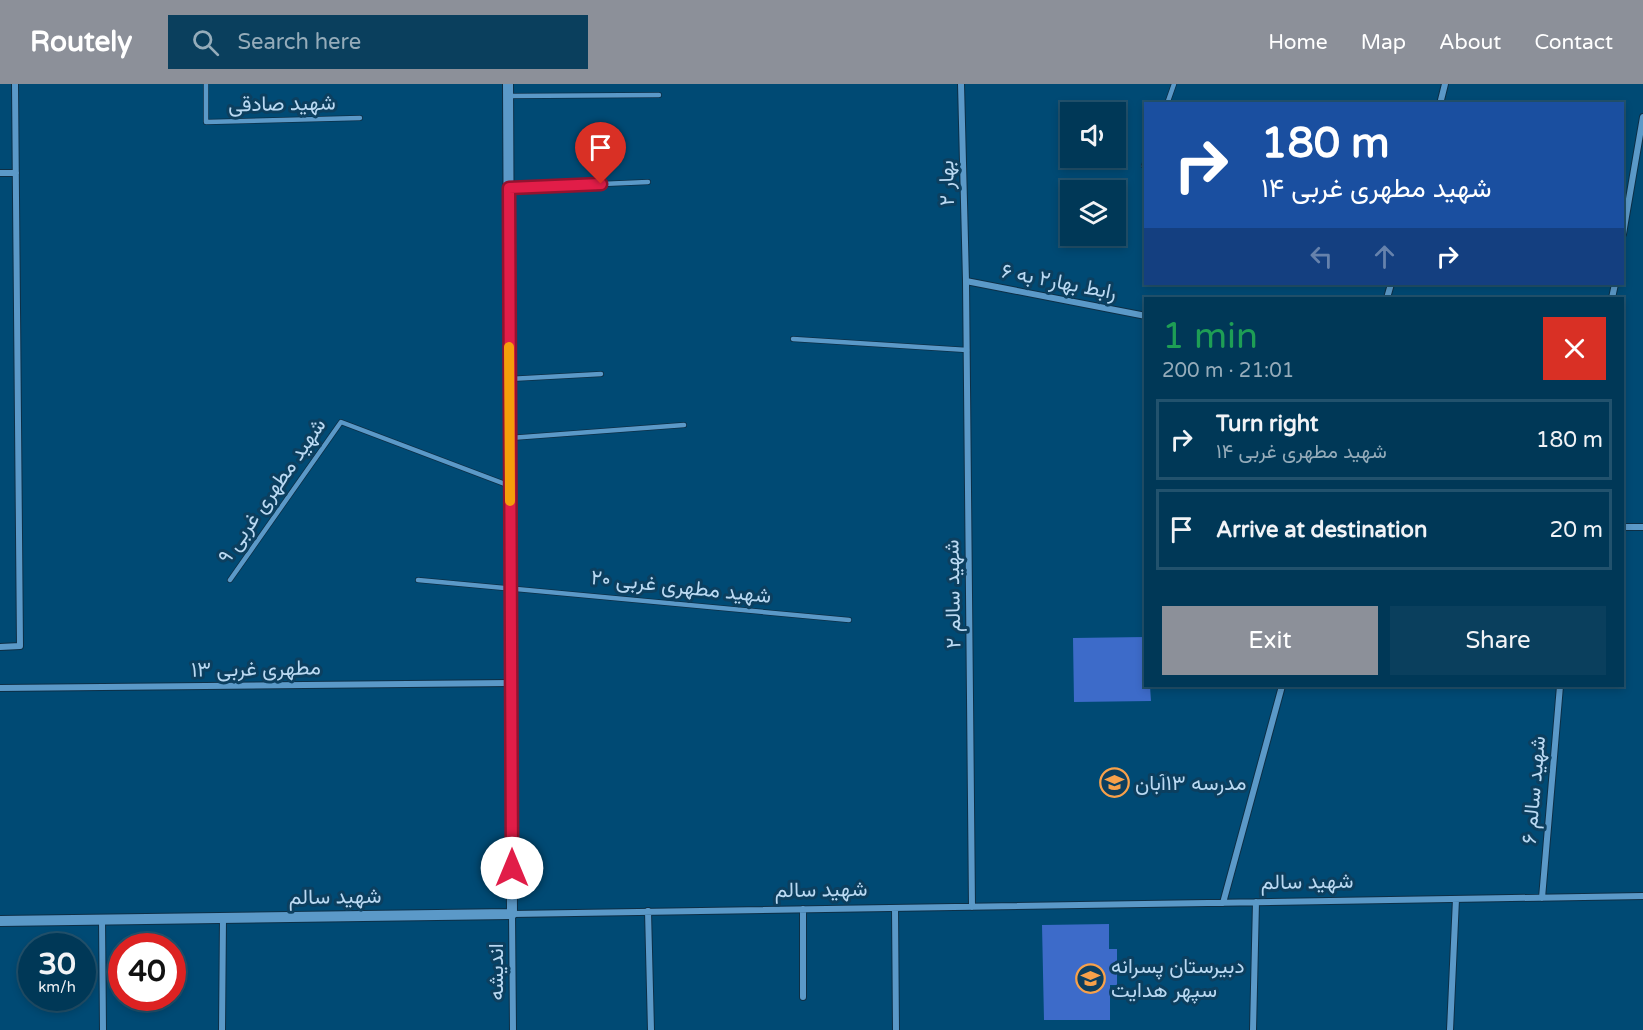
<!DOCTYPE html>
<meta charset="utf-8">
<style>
body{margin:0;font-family:"Varela Round",Vazirmatn,sans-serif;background:#0a3f5d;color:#f1f3f6;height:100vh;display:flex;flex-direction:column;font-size:22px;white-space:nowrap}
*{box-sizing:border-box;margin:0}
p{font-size:20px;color:#95acba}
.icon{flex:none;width:33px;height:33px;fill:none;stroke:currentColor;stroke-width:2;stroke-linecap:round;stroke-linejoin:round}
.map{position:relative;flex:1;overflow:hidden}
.sheet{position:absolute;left:1144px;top:213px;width:480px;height:390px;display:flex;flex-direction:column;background:#003857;border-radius:0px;box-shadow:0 3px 9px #0003,0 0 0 2px #22526d}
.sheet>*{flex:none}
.banner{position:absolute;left:1144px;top:18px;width:480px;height:183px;border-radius:0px;box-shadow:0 3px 9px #0003,0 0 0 2px #22526d;background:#1a4fa0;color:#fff;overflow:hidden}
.controls{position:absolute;left:1060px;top:18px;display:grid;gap:12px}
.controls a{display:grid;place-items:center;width:66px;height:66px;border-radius:0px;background:#003857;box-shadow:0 3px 9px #0003,0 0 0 2px #22526d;font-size:30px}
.speed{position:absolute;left:18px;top:849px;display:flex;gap:12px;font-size:30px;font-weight:700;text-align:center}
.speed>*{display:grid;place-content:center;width:78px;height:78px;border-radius:50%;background:#003857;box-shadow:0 3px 9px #0003,0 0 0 2px #22526d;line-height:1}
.speed small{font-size:15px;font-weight:400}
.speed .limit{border:9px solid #d22;background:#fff;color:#111}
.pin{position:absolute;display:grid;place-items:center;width:51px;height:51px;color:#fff;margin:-62px -26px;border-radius:50% 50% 50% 0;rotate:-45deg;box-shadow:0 0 6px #0007}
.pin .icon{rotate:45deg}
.me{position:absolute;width:66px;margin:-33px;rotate:0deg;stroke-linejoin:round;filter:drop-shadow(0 0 4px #0008)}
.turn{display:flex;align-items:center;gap:21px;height:126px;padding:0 18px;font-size:27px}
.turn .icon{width:78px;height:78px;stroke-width:2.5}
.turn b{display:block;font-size:42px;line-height:51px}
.lanes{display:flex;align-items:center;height:57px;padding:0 18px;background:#0003;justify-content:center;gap:30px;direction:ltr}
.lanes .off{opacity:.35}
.round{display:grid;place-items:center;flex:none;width:63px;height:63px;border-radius:0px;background:#0a3f5d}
.head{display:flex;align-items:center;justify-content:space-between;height:102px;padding:0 18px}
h1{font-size:36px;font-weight:600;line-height:45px;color:#1e9e55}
.action{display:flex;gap:12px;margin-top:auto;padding:12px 18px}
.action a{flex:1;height:69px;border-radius:0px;background:#8c9099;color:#fff;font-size:24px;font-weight:600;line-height:69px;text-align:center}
.action a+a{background:#0a3f5d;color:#f1f3f6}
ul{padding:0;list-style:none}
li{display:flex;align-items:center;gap:18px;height:81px;margin:0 12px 9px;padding:0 6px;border:3px solid #22526d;border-radius:0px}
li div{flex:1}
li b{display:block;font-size:22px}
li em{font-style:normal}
header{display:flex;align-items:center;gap:36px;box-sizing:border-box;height:84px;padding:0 30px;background:#8c9099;color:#fff}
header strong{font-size:28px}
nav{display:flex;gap:33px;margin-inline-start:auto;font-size:21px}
.search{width:420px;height:54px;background:#0a3f5d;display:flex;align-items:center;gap:15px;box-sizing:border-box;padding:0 21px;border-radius:0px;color:#95acba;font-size:22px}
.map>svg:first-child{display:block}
</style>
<header>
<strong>Routely</strong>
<div class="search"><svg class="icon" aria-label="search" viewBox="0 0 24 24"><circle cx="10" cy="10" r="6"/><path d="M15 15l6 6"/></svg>Search here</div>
<nav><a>Home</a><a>Map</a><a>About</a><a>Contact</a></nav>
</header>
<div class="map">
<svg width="1643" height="946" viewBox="0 0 1643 946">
<rect width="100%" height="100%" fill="#004a74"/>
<!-- building -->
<path fill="#3d6bc9" d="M1146 553V602H1150L1151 617 1074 618 1073 554Z
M1109 840V865H1117V901H1110V936H1044L1042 841Z"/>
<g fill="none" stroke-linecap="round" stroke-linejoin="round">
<defs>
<path id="service" d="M206 0V38L360 34
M508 12 659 11
M1167 20 1174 0
M1144 82 1146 75
M509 104 648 98
M793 255 967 266
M509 295 601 290
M510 354 684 341
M230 496 341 338 510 402
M418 496 849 536"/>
<path id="minor" d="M961 0 966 197 972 823
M1440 20 1445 0
M0 89H16
M1623 150 1643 33
M966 197 1146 232
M1387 214 1391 200
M1612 214 1615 200
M1623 443H1643
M0 563 20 562 15 0
M0 604 511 599
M1542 814 1560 602
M1223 819 1282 602
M895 824 896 946
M803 825V913
M648 827 651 946
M102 836 103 946
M222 946 223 834
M513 946 512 830 1643 812
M1253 946 1256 818
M1450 946 1456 815"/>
<path id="tertiary" d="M0 837 512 830 508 0"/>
</defs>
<!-- service casing -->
<use href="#service" stroke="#0d2f46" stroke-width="6"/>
<!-- minor casing -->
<use href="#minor" stroke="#0d2f46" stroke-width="8"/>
<!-- tertiary casing -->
<use href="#tertiary" stroke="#0d2f46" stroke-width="12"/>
<!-- service -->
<use href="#service" stroke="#5b99c8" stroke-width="4.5"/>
<!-- minor -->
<use href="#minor" stroke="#5b99c8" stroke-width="6"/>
<!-- tertiary -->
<use href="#tertiary" stroke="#5b99c8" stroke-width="10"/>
</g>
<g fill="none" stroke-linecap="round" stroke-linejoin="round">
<defs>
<path id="route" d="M512 784 509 104 601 100"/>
</defs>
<!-- route casing -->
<use href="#route" stroke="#92132f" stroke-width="15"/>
<!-- route -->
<use href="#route" stroke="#e11d48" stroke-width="10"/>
<!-- slow -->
<path stroke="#f59e0b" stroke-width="10" d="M509 263 510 417"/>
</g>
<!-- icons -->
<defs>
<symbol id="school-ring" viewBox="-11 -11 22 22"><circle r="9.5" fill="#0c3f5f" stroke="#f8a14a" stroke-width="1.5"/><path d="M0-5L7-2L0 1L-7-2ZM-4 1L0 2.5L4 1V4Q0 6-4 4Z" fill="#f8a14a"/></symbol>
</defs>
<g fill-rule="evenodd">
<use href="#school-ring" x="1098" y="682" width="33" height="33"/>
<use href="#school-ring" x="1074" y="878" width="33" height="33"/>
</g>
<g text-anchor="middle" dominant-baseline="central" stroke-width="6" stroke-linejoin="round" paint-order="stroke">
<!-- street labels -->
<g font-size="21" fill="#bad9f2" stroke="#0c3f5f">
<text transform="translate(282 20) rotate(-1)">شهید صادقی</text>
<text transform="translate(947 99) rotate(-91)">بهار ۲</text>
<text transform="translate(1059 198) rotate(11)">رابط بهار۲ به ۶</text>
<text transform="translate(272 407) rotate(-55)">شهید مطهری غربی ۹</text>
<text transform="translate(681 503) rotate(6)">شهید مطهری غربی ۲۰</text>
<text transform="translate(953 510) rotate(-91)">شهید سالم ۲</text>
<text transform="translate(256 585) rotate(-1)">مطهری غربی ۱۳</text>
<text transform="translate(1534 706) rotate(-85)">شهید سالم ۶</text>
<text transform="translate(1307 798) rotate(-1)">شهید سالم</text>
<text transform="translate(821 806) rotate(-1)">شهید سالم</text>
<text transform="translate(335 813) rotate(-1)">شهید سالم</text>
<text transform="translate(496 888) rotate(-90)">اندیشه</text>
</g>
<!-- poi labels -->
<g font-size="21" fill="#bad9f2" stroke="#0c3f5f" text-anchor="start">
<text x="1135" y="699">مدرسه ۱۳آبان</text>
<text x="1111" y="882">دبیرستان پسرانه<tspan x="1111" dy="24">سپهر هدایت</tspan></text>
</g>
</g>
</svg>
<div class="controls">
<a><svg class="icon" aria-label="sound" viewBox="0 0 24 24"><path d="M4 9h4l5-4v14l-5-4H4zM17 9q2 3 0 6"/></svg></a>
<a><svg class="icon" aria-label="layers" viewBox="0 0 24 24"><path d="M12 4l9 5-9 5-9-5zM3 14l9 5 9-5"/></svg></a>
</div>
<div class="speed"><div>30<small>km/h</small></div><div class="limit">40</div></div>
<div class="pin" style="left:601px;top:100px;background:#d93025"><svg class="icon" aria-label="arrive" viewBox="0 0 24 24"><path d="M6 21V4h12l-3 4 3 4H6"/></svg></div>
<svg class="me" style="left:512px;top:784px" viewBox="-20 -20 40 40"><circle r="19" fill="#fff"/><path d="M0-13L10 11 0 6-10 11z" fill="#e11d48"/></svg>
<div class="banner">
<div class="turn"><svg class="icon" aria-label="right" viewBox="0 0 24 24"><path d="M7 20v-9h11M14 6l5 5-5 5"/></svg><div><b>180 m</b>شهید مطهری غربی ۱۴</div></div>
<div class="lanes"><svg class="icon off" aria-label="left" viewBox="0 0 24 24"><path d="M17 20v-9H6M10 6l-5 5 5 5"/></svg><svg class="icon off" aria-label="ahead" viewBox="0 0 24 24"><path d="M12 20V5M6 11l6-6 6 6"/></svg><svg class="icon" aria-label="right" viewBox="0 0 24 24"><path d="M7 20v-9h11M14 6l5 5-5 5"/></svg></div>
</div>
<section class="sheet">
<div class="head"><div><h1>1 min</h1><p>200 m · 21:01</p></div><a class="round" style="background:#d93025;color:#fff"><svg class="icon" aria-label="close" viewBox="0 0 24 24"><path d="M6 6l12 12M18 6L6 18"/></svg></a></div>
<ul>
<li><svg class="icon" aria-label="right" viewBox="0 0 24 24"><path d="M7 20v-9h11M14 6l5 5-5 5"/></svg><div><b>Turn right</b><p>شهید مطهری غربی ۱۴</p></div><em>180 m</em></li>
<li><svg class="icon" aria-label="arrive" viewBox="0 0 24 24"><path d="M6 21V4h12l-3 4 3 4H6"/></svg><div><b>Arrive at destination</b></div><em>20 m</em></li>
</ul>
<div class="action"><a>Exit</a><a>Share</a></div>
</section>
</div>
